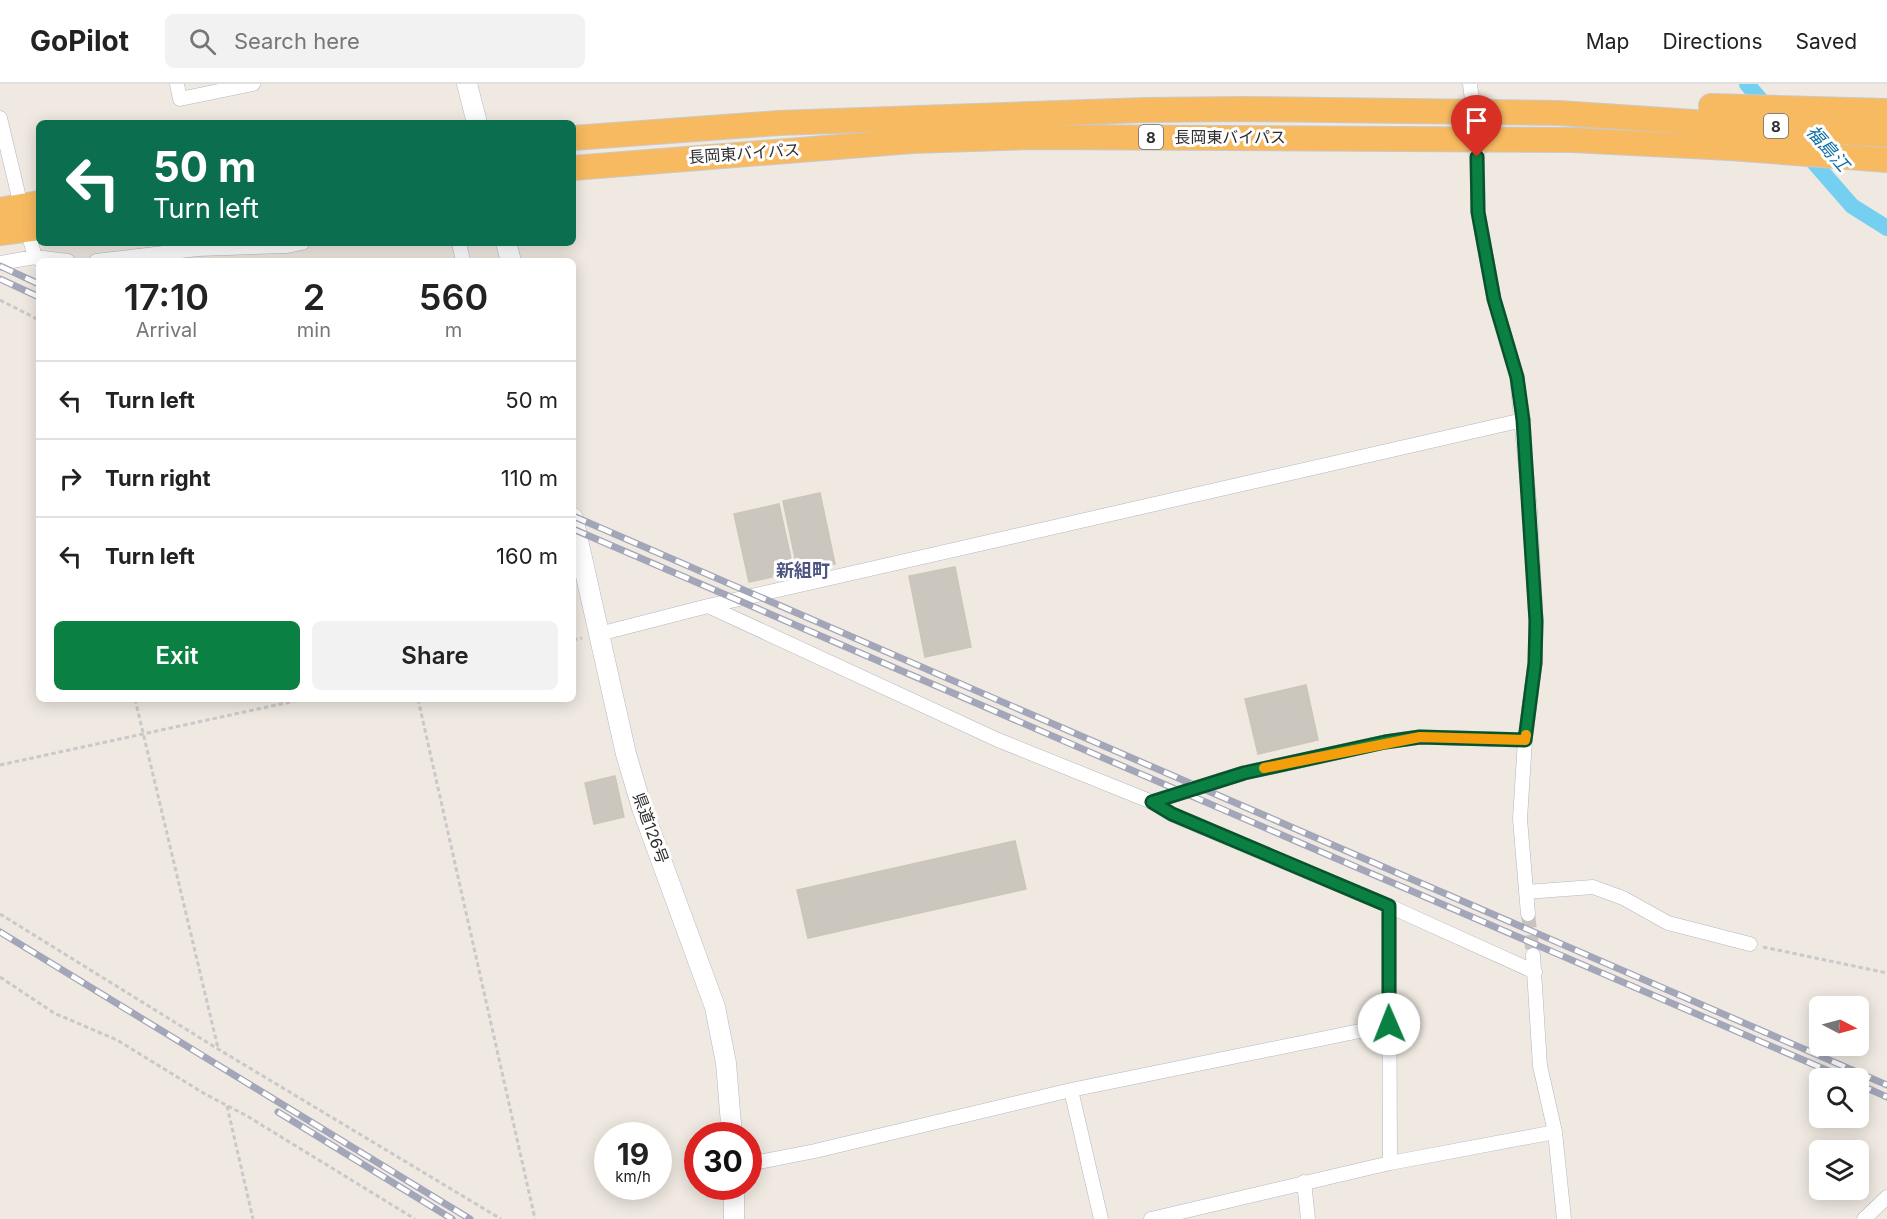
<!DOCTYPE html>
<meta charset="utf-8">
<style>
body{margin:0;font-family:Inter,"Noto Sans JP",sans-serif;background:#f2f2f2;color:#222;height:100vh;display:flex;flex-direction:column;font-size:22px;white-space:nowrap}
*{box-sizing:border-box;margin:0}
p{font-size:20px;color:#767676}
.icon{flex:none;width:33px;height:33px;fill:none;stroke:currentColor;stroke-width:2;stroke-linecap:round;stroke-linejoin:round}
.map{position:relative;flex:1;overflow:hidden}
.panel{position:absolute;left:36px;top:174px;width:540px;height:444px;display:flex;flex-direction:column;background:#fff;border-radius:9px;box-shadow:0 3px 15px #0003}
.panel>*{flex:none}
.hud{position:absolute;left:36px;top:36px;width:540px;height:126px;border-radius:9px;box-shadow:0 3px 15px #0003;background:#0b6e4f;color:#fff;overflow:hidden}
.needle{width:39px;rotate:96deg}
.tools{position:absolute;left:1809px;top:912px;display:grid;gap:12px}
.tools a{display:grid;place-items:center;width:60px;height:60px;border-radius:9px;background:#fff;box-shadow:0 3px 15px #0003;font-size:30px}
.speed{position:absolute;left:594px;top:1038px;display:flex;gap:12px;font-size:30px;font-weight:700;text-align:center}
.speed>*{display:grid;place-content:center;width:78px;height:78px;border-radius:50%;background:#fff;box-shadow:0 3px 15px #0003;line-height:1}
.speed small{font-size:15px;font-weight:400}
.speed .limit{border:9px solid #d22;background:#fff;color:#111}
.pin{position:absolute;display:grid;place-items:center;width:51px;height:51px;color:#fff;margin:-62px -26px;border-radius:50% 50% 50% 0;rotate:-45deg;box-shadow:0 0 6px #0007}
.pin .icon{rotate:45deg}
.me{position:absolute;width:66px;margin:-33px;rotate:359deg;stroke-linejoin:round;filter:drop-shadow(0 0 4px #0008)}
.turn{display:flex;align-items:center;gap:21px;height:126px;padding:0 18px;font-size:27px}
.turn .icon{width:78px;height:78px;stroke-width:2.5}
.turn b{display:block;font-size:42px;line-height:51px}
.eta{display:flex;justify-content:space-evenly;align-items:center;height:102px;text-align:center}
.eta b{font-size:36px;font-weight:600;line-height:42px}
.action{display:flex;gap:12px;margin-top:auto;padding:12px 18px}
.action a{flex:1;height:69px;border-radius:9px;background:#0b8043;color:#fff;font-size:24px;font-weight:600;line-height:69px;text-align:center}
.action a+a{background:#f2f2f2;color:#222}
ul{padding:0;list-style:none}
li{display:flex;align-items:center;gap:18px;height:78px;padding:0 18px;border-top:2px solid #e0e0e0}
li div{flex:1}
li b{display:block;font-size:22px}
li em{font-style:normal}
header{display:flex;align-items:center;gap:36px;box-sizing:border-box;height:84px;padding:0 30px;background:#fff;border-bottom:2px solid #e0e0e0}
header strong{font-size:28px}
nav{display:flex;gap:33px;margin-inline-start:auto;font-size:21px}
.search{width:420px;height:54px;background:#f2f2f2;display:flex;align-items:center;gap:15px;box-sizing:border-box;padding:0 21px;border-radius:9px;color:#767676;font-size:22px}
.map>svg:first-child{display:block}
</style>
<header>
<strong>GoPilot</strong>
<div class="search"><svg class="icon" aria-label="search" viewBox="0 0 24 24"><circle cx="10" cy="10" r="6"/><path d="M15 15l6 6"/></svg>Search here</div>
<nav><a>Map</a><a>Directions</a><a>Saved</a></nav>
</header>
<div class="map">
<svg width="1887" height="1135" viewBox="0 0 1887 1135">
<rect width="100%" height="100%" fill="#efe9e1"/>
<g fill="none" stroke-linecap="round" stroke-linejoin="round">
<!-- canal -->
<path stroke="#75cff0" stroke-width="16" d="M1747 0 1770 27
M1804 67 1852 122 1887 144"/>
</g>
<!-- building -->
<path fill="#cbc7bf" stroke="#cbc5ba" stroke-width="1.5" d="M820 409 835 480 798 488 783 417Z
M779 420 794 488 749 498 734 430Z
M955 483 971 563 925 573 909 492Z
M1306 601 1318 656 1258 670 1245 615Z
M615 692 624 733 594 740 585 699Z
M1015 757 1026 805 808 854 797 806Z"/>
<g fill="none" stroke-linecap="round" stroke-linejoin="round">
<!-- minor-tunnel -->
<path stroke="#c8c4bd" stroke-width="14" stroke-dasharray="14 7" stroke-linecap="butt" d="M1528 830 1533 871"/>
<defs>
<path id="minor" d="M177 0 180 15 253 0
M1470 0 1477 54 1478 128 1494 215 1517 293 1530 426 1536 537 1535 579 1525 656 1520 735 1528 830
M0 34 21 122
M27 145 35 173 68 177
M459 159 463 177
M96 177 198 165 287 162 302 159
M0 179 35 173 42 177
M708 522 998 656 1152 718 1171 730 1389 822 1535 888
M599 550 708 522 1523 336
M1152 718 1244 689 1385 658 1420 653 1525 656
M1526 808 1593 803 1623 814 1668 839 1750 860
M1389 822 1390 1079
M1533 871 1540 982 1555 1048 1564 1135
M1071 1006 1101 1135
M748 1080 815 1067 1071 1006 1389 941
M1304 1098 1308 1135
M1151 1135 1390 1079 1555 1048
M1864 1135 1887 1113"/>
<path id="secondary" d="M467 0 477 39
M506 159 511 177
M573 434 626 670 642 724 715 923 726 979 732 1052
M734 1102V1135"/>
<path id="trunk" d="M1711 22 1887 27
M573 54 778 39 1145 26 1243 25 1559 29 1887 51
M573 84 912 57 1031 53 1572 56 1730 64 1887 76
M0 126 39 119
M0 149 39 144"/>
</defs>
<!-- minor casing -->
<use href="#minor" stroke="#b4b7c1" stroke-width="15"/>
<!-- secondary casing -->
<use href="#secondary" stroke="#b4b7c1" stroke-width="21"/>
<!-- trunk casing -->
<use href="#trunk" stroke="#c9c9c9" stroke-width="26"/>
<!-- path -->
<path stroke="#c9c9c9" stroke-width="3" stroke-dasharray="4.5 3" stroke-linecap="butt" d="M0 216 39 236
M573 556 582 554
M135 615 218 964
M418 615 535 1135
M0 681 304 615
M0 830 218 965 501 1135
M1763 863 1887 889
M0 893 54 929 117 956 205 1010 247 1032 415 1135
M227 1022 253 1135"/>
<!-- minor -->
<use href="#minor" stroke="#fff" stroke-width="14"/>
<!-- secondary -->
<use href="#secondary" stroke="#fff" stroke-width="20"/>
<!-- trunk -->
<use href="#trunk" stroke="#f8ba60" stroke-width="24"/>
<defs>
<path id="rail" d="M0 182 39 200
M0 195 39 213
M573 432 1887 1001
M573 445 1845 994
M0 848 470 1135
M1858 1000 1887 1013
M278 1028 452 1135"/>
</defs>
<!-- rail casing -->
<use href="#rail" stroke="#a3a6b8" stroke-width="7"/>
<!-- rail -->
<use href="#rail" stroke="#fff" stroke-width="4.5" stroke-dasharray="14" stroke-linecap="butt"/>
</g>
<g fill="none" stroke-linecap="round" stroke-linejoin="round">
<defs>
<path id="route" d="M1389 940V822L1172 730 1152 718 1244 689 1385 658 1420 653 1525 656 1535 579 1536 537 1523 336 1517 293 1494 215 1478 128 1477 73"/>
</defs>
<!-- route casing -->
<use href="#route" stroke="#07532c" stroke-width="15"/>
<!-- route -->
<use href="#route" stroke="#0b8043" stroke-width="10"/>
<!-- slow -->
<path stroke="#f59e0b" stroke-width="10" d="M1264 684 1420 653 1525 656 1526 651"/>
</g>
<g text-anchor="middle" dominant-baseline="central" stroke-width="6" stroke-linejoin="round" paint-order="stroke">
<!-- shield labels -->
<g fill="#fff" stroke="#6d6d6d" stroke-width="1.5">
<rect x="1764" y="30" width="24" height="24" rx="4.5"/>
<rect x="1139" y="41" width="24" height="24" rx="4.5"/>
</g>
<g font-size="15" font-weight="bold" fill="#2e2e2e">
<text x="1776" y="42">8</text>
<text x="1151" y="53">8</text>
</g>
<!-- street labels -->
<g font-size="16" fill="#2e2e2e" stroke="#fff">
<text x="1230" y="53">長岡東バイパス</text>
<text transform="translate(744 69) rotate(-4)">長岡東バイパス</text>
<text transform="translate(651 744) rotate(70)">県道126号</text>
</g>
<!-- water labels -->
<g font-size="18" font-style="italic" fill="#0d6fa3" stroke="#fff">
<text transform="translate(1828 64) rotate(49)">福島江</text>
</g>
<!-- neighbourhood labels -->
<g font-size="18" font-weight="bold" fill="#4d5680" stroke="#fff">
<text x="803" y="486">新組町</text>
</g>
</g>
</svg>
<div class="tools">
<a><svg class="needle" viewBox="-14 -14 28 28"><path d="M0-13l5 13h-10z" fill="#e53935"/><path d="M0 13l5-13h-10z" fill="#767676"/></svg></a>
<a><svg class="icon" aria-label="search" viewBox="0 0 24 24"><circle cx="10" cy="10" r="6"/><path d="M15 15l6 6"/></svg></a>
<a><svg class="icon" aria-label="layers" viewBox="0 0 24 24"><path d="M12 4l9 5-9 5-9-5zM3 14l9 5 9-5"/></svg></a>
</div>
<div class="speed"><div>19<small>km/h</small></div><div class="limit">30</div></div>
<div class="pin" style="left:1477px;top:73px;background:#d93025"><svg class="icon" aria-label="arrive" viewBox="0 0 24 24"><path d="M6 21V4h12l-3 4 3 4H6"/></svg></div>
<svg class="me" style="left:1389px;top:940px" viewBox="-20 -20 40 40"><circle r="19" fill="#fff"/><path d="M0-13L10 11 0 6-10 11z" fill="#0b8043"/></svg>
<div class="hud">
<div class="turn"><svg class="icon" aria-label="left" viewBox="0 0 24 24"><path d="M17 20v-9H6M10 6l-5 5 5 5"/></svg><div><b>50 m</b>Turn left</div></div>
</div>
<section class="panel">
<div class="eta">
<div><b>17:10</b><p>Arrival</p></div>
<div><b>2</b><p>min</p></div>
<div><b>560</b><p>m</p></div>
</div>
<ul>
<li><svg class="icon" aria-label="left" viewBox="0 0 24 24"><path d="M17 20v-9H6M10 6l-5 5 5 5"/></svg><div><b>Turn left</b></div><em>50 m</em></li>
<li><svg class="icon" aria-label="right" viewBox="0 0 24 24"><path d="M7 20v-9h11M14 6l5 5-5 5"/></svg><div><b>Turn right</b></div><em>110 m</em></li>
<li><svg class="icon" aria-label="left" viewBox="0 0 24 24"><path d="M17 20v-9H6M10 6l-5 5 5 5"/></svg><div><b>Turn left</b></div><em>160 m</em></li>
</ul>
<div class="action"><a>Exit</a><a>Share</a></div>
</section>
</div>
